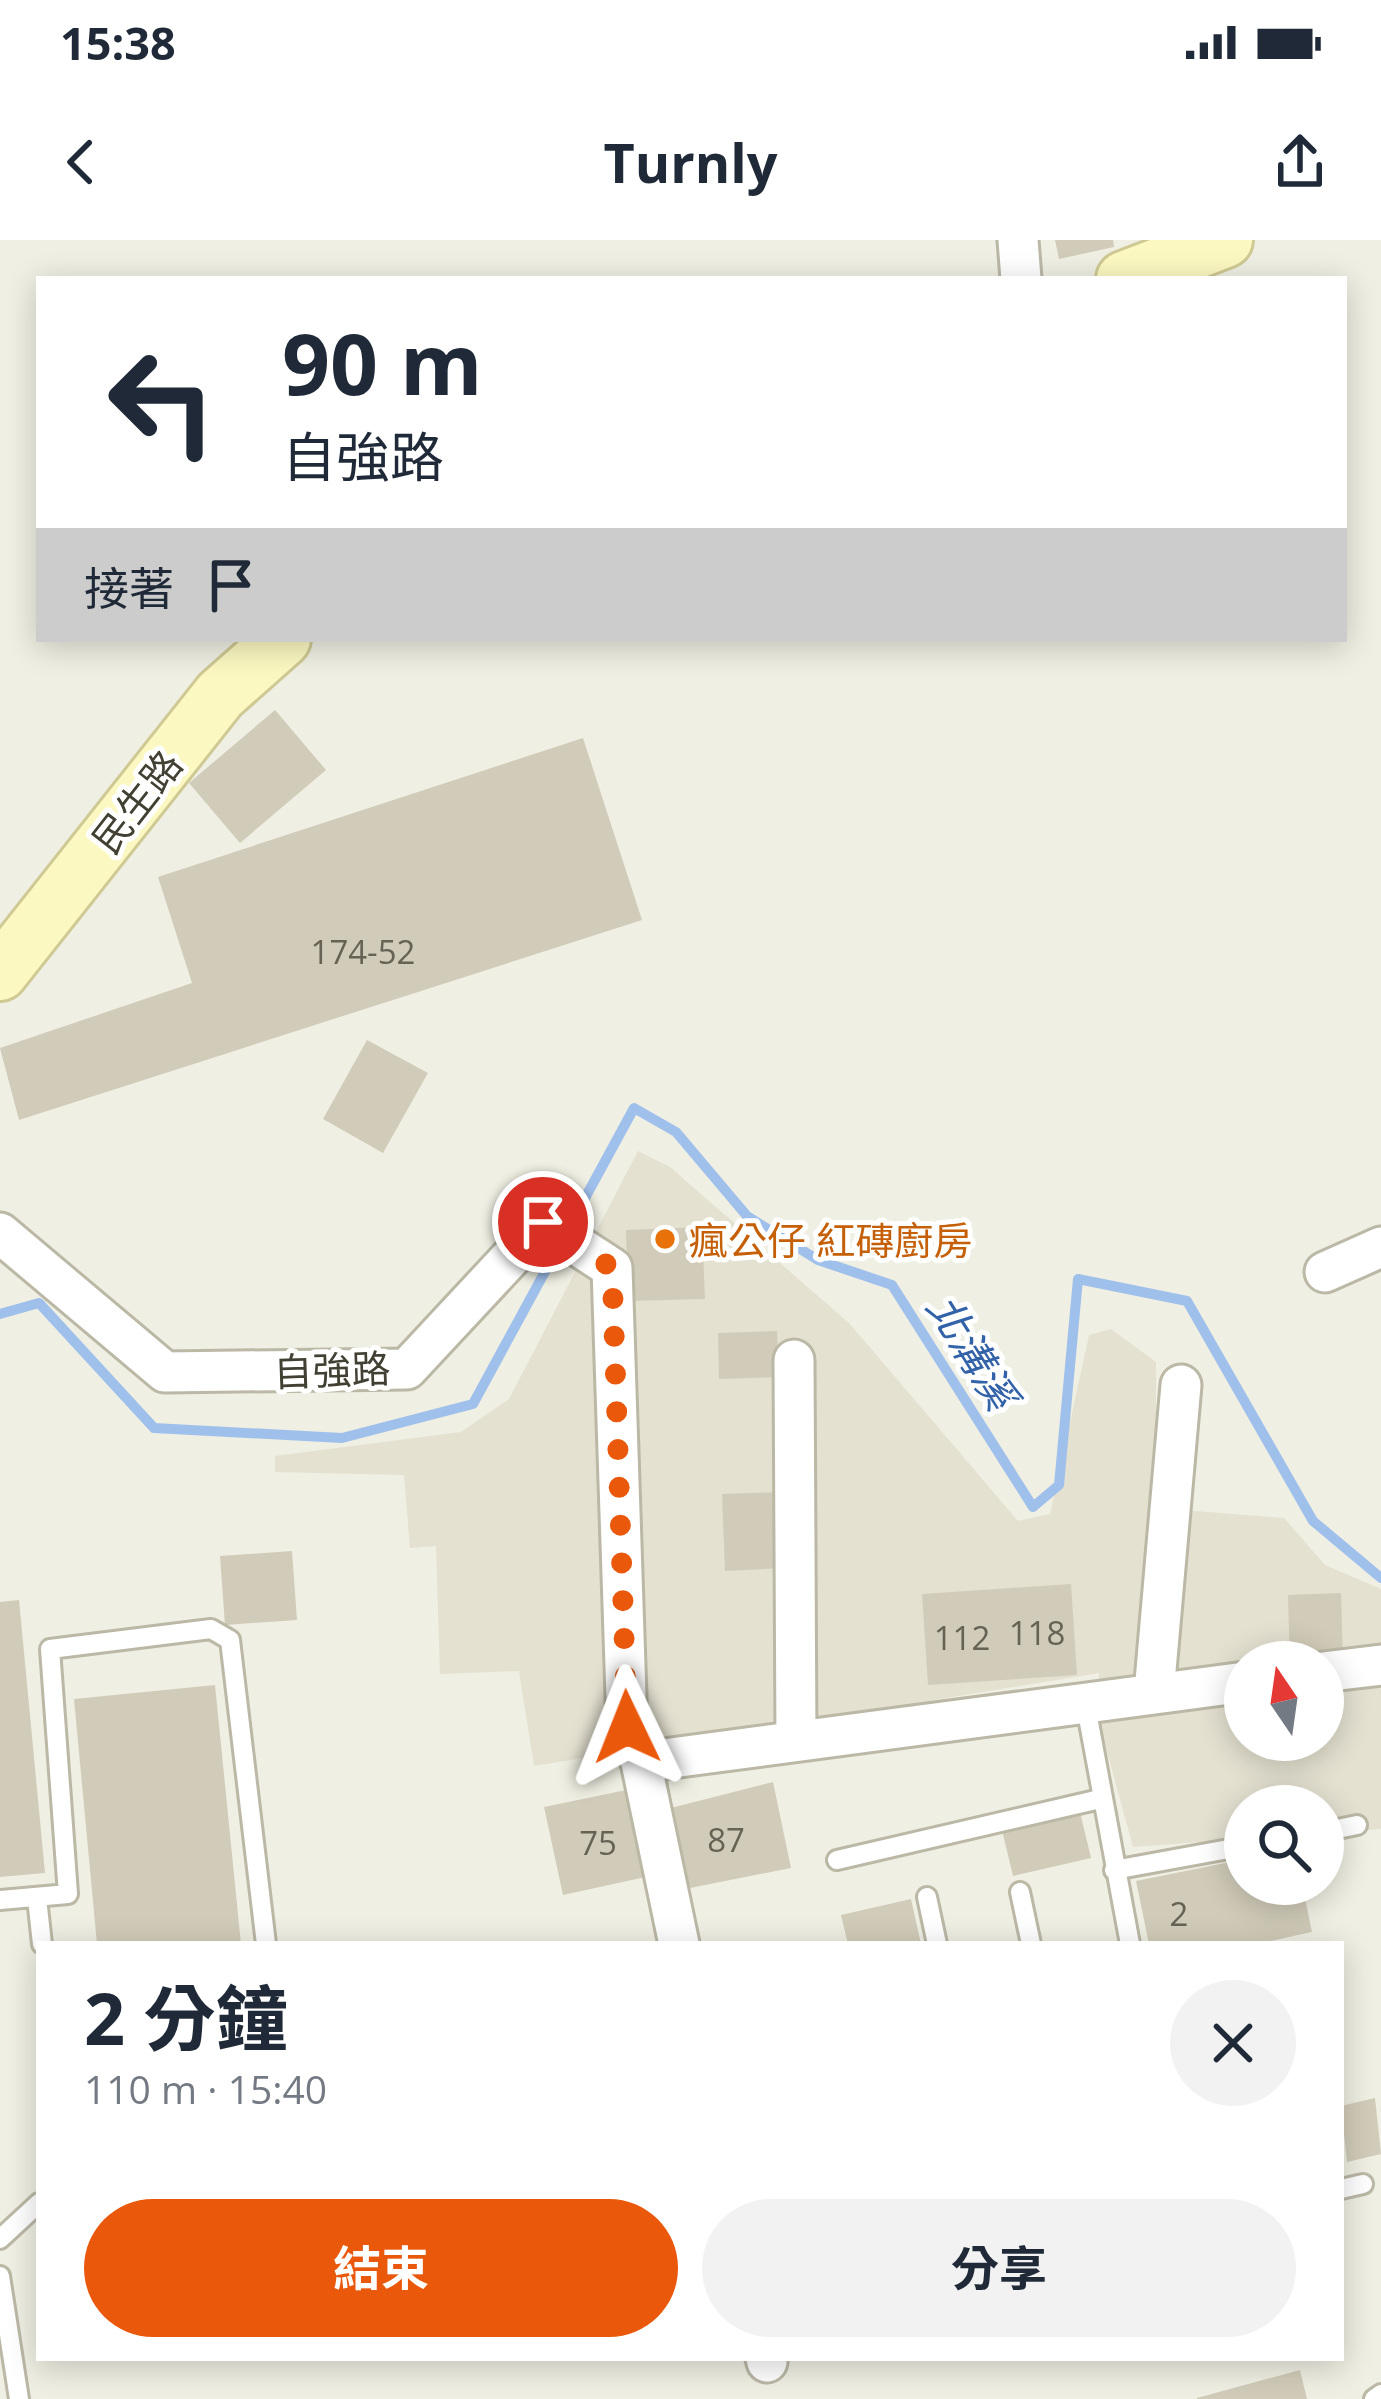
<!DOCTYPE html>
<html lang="zh-TW">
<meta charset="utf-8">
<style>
body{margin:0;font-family:"Open Sans","Noto Sans TC",sans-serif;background:#f2f2f3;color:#1f2937;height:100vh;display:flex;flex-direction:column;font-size:45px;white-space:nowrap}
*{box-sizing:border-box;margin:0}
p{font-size:39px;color:#747a83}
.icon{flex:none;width:66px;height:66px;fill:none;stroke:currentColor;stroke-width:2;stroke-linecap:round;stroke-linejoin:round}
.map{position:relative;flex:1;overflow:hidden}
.side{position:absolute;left:36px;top:1701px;width:1308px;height:420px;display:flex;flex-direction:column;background:#fff;border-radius:0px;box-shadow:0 6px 30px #0003}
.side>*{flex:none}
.banner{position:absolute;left:36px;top:36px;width:1311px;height:366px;border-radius:0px;box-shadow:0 6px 30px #0003;background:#fff;color:#1f2937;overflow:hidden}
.needle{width:78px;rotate:347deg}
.controls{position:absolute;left:1224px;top:1401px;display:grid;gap:24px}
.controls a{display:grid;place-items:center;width:120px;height:120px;border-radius:50%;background:#fff;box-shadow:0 6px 30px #0003;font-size:60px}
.pin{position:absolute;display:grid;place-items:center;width:102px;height:102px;color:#fff;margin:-51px;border:6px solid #fff;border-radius:50%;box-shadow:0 3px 12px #0007}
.me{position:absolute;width:132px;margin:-66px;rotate:358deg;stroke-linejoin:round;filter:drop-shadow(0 0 9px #0008)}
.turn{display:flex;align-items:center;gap:42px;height:252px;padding:0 48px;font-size:54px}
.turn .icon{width:156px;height:156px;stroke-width:2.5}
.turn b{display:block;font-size:84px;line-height:102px}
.then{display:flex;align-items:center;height:114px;padding:0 48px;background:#0003;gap:24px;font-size:45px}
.round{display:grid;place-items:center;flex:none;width:126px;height:126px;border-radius:63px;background:#f2f2f3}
.summary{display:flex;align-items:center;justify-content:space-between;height:204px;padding:0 48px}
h1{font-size:72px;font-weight:700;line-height:90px}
.action{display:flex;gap:24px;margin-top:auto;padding:24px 48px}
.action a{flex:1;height:138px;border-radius:72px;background:#ea580c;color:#fff;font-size:48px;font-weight:700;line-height:138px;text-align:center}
.action a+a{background:#f2f2f3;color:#1f2937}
.status{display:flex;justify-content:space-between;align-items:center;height:84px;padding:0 60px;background:#fff;direction:ltr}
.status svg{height:33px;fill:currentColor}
header{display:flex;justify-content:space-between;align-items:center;height:156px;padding:0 48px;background:#fff;font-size:54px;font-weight:700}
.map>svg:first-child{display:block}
</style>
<div class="status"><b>15:38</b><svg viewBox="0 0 49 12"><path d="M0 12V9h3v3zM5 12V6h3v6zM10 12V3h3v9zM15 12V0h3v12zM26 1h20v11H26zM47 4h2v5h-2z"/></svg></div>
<header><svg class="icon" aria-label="back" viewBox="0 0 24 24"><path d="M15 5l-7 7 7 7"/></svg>Turnly<svg class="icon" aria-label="share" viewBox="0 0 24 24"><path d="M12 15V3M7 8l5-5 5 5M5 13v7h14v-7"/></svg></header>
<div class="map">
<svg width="1381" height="2159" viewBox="0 0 1381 2159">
<rect width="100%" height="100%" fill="#f0efe3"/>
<!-- residential -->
<path fill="#e4e1d1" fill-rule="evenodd" d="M638 911 670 927 850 1084 1018 1281 1050 1274 1089 1095 1111 1089 1156 1122V1268L1284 1278 1325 1325 1381 1349V1589L1323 1593V1566H1245V1599L1133 1607 1098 1479 1099 1433 534 1526 519 1431 440 1434 436 1306 410 1308 404 1235 275 1232V1216L461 1192 509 1159ZM1245 1422H1323V1500H1245Z"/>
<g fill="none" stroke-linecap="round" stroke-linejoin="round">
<!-- stream -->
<path stroke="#a0c0ec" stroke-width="10" d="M0 1074 39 1063 154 1188 342 1198 473 1164 634 868 676 892 747 976 818 1020 892 1045 1033 1267 1059 1245 1078 1039 1187 1061 1313 1281 1381 1338"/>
</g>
<!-- building -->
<path fill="#d1ccb9" d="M1055 0H1113L1114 7 1059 19Z
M275 470 326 530 240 603 189 543Z
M583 498 642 680 19 880 0 808 192 743 158 637Z
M367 800 428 833 383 913 323 879Z
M702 987 705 1059 628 1061 626 990Z
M777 1091 779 1137 719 1139 718 1093Z
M782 1252 784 1328 725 1331 722 1254Z
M292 1311 297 1380 225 1385 220 1316Z
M1071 1344 1077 1435 928 1445 922 1354Z
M1341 1353 1343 1423 1290 1422 1288 1355Z
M19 1360 45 1633 0 1637V1362Z
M215 1445 241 1704H97L74 1459Z
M773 1542 791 1628 675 1651 659 1571Z
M631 1549 650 1636 563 1655 544 1567Z
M1079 1568 1091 1618 1013 1636 1001 1586Z
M1245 1619V1644H1302L1312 1692 1257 1704H1149L1136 1641Z
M911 1659 921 1704H848L841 1675Z
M1375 1858 1381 1914 1347 1922 1341 1866Z
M1300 2130 1307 2159H1197V2158Z"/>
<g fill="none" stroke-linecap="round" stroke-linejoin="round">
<defs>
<path id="lane" d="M1085 1461 1130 1704
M1323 1592 1357 1585
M837 1620 1100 1559
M1114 1630 1245 1606
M1020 1652 1031 1704
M927 1657 937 1704
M37 1658 42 1704
M0 1660 68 1654 50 1409 211 1389 230 1400 266 1704
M1341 1949 1363 1944
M0 1999 39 1963
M0 2036 19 2159
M1374 2159 1381 2154"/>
<path id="street" d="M1018 0 1021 39
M0 993 165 1132 407 1129 543 983 612 1028 627 1487 641 1522 679 1704
M1325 1032 1381 1007
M794 1120 796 1501
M1323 1432 1381 1425
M1154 1453 1181 1145
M641 1522 1245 1442
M766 2118 767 2122"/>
<path id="secondary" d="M1124 39 1225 0
M0 733 220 455 283 399"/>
</defs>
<!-- lane casing -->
<use href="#lane" stroke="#bbb8a6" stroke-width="24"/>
<!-- street casing -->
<use href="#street" stroke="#bbb8a6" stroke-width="45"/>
<!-- secondary casing -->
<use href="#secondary" stroke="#cfc994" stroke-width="60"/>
<!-- lane -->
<use href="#lane" stroke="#fff" stroke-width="18"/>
<!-- street -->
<use href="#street" stroke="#fff" stroke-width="39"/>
<!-- secondary -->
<use href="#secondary" stroke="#fcf8c1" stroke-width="54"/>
</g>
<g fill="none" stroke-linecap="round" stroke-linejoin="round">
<!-- route -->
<path stroke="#ea580c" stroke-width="21" stroke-dasharray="0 37.8" d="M543 982 612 1028 627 1487"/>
</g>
<!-- markers -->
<circle fill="#e8710a" stroke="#fff" stroke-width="4.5" cx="665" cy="999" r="12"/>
<g text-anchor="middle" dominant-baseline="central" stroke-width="10" stroke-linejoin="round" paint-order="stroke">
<!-- number labels -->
<g font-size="33" fill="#666254">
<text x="363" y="711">174-52</text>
<text x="1037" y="1392">118</text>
<text x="962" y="1397">112</text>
<text x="726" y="1599">87</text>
<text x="598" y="1602">75</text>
<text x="1179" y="1673">2</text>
</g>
<!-- street labels -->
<g font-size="39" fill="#423f33" stroke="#fff">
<text transform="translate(136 561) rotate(-52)">民生路</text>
<text transform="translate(332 1129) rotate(-2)">自強路</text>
</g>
<!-- food labels -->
<g font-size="39" fill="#c56008" stroke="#fff" text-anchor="start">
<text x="689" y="999">瘋公仔 紅磚廚房</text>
</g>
<!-- water labels -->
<g font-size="42" font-style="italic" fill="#3262a8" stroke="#fff">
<text transform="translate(973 1111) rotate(58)">北溝溪</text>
</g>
</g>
</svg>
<div class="controls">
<a><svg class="needle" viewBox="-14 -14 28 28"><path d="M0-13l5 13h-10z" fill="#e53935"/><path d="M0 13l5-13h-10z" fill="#747a83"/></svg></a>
<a><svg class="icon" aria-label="search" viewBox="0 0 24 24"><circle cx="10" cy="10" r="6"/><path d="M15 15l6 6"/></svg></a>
</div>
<div class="pin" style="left:543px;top:982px;background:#d93025"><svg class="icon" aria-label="arrive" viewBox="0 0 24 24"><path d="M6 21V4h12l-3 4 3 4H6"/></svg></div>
<svg class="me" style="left:627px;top:1487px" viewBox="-20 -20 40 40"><path d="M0-17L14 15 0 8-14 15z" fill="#ea580c" stroke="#fff" stroke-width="4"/></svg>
<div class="banner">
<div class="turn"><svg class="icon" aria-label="left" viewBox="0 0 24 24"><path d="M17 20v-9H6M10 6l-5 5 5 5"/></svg><div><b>90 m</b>自強路</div></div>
<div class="then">接著<svg class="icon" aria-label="arrive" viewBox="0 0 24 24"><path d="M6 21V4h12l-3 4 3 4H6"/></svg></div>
</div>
<section class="side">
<div class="summary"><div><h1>2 分鐘</h1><p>110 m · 15:40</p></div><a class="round"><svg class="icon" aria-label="close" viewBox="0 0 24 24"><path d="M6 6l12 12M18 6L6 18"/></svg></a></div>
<div class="action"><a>結束</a><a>分享</a></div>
</section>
</div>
